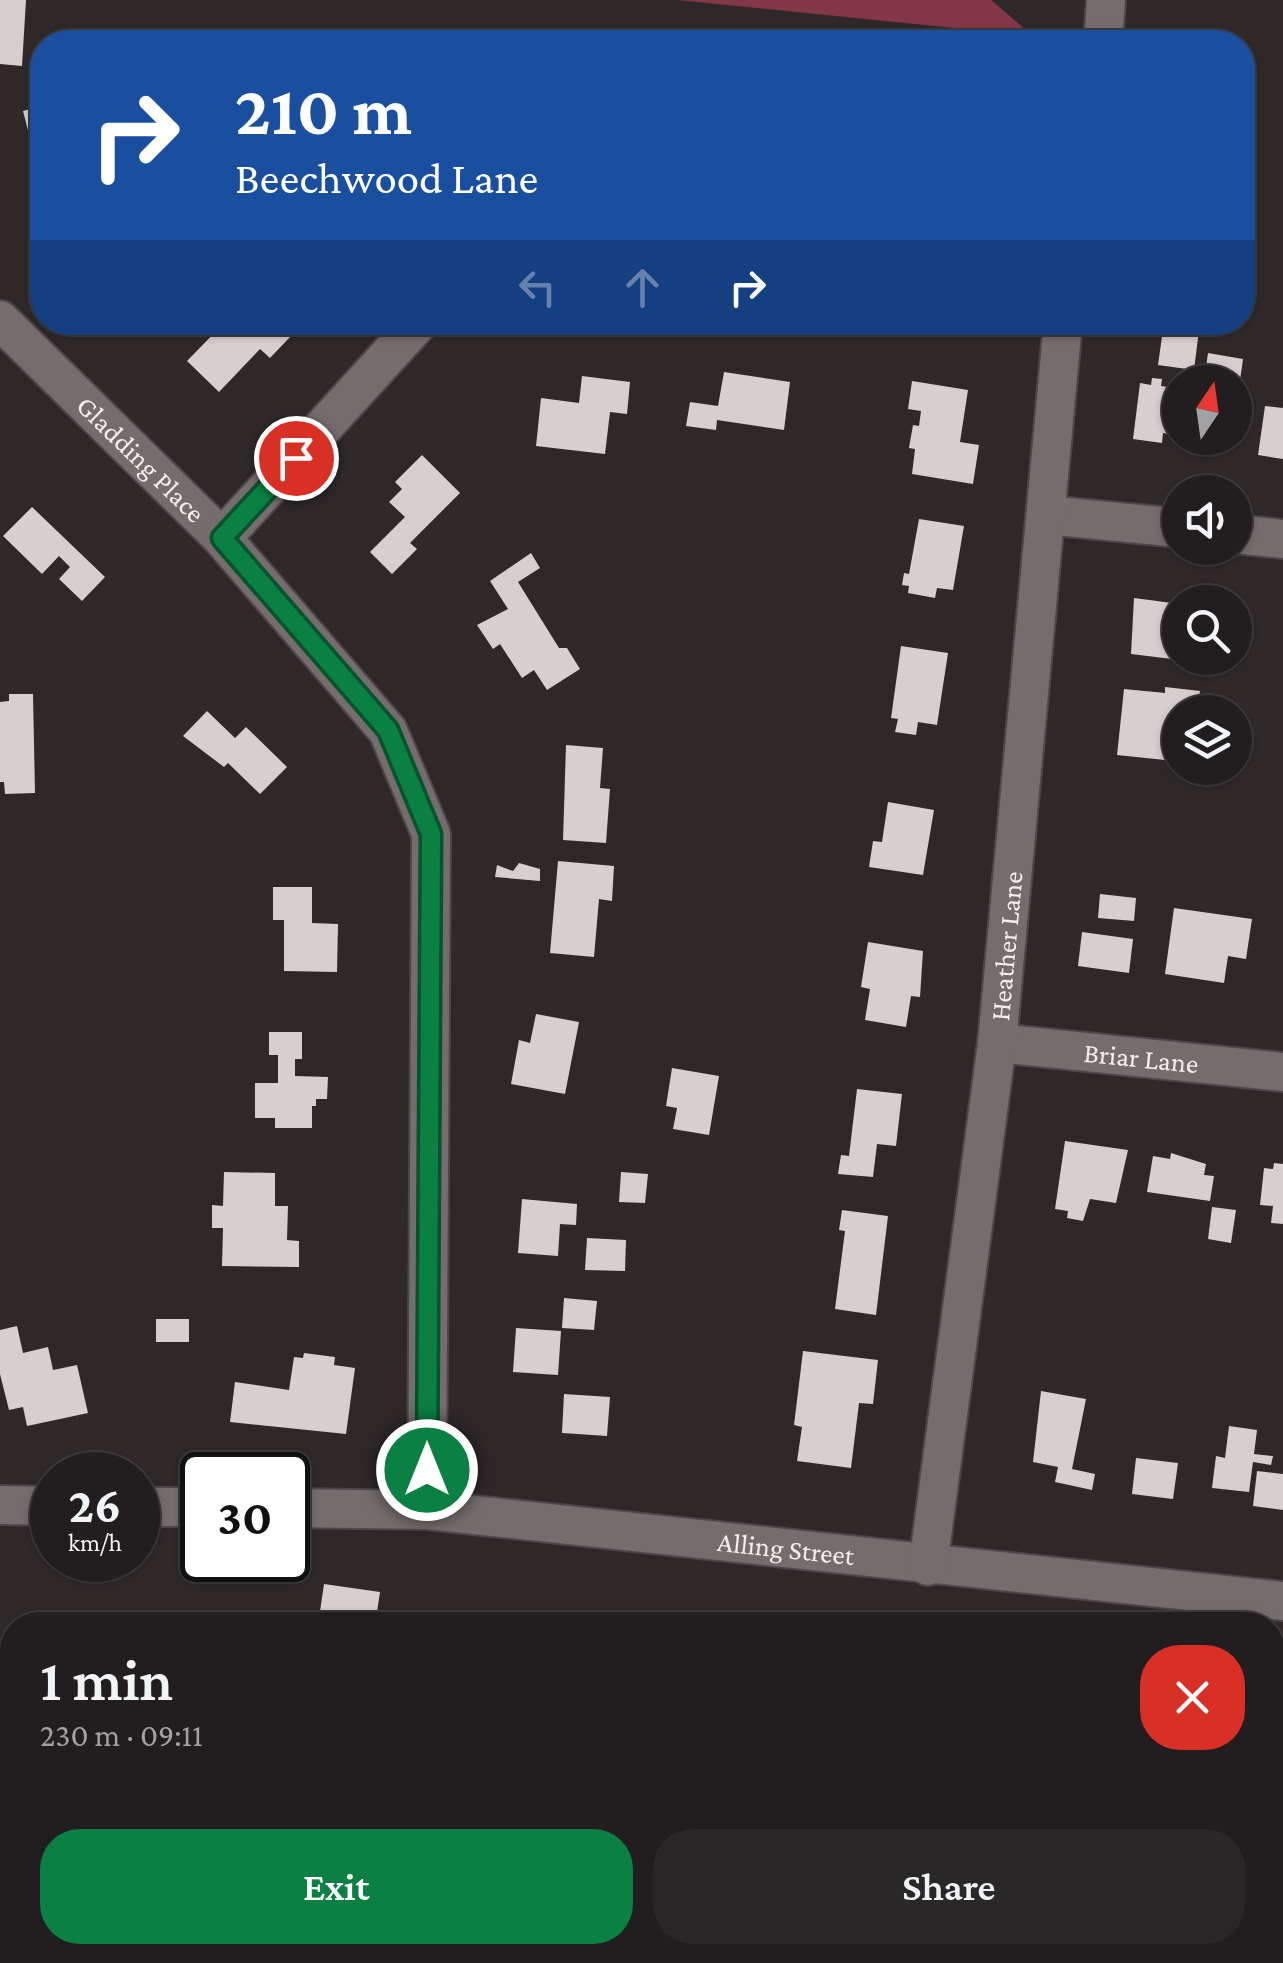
<!DOCTYPE html>
<meta charset="utf-8">
<style>
body{margin:0;font-family:"Crimson Pro",serif;background:#2a2728;color:#f1f3f6;height:100vh;display:flex;flex-direction:column;font-size:38px;white-space:nowrap}
*{box-sizing:border-box;margin:0}
p{font-size:32px;color:#a2a2a4}
.icon{flex:none;width:55px;height:55px;fill:none;stroke:currentColor;stroke-width:2;stroke-linecap:round;stroke-linejoin:round}
.map{position:relative;flex:1;overflow:hidden}
.side{position:absolute;left:0px;top:1612px;width:1285px;height:352px;display:flex;flex-direction:column;background:#221e1f;border-radius:40px 40px 0 0;box-shadow:0 2px 8px #0004,0 0 0 2px #3f3c3d}
.side>*{flex:none}
.top-card{position:absolute;left:30px;top:30px;width:1225px;height:305px;border-radius:40px;box-shadow:0 2px 8px #0004,0 0 0 2px #3f3c3d;background:#1a4fa0;color:#fff;overflow:hidden}
.needle{width:65px;rotate:13deg}
.controls{position:absolute;left:1162px;top:365px;display:grid;gap:20px}
.controls a{display:grid;place-items:center;width:90px;height:90px;border-radius:50%;background:#221e1f;box-shadow:0 2px 8px #0004,0 0 0 2px #3f3c3d;font-size:50px}
.speed{position:absolute;left:30px;top:1452px;display:flex;gap:20px;font-size:50px;font-weight:700;text-align:center}
.speed>*{display:grid;place-content:center;width:130px;height:130px;border-radius:50%;background:#221e1f;box-shadow:0 2px 8px #0004,0 0 0 2px #3f3c3d;line-height:1}
.speed small{font-size:25px;font-weight:400}
.speed .limit{border:5px solid #111;border-radius:15px;background:#fff;color:#111}
.pin{position:absolute;display:grid;place-items:center;width:85px;height:85px;color:#fff;margin:-42px;border:5px solid #fff;border-radius:50%;box-shadow:0 2px 10px #0007}
.me{position:absolute;width:110px;margin:-55px;rotate:0deg;stroke-linejoin:round;filter:drop-shadow(0 0 8px #0008)}
.turn{display:flex;align-items:center;gap:35px;height:210px;padding:0 40px;font-size:45px}
.turn .icon{width:130px;height:130px;stroke-width:2.5}
.turn b{display:block;font-size:70px;line-height:85px}
.lanes{display:flex;align-items:center;height:95px;padding:0 40px;background:#0003;justify-content:center;gap:50px;direction:ltr}
.lanes .off{opacity:.35}
.round{display:grid;place-items:center;flex:none;width:105px;height:105px;border-radius:40px;background:#2a2728}
.head{display:flex;align-items:center;justify-content:space-between;height:170px;padding:0 40px}
h1{font-size:60px;font-weight:600;line-height:75px}
.action{display:flex;gap:20px;margin-top:auto;padding:20px 40px}
.action a{flex:1;height:115px;border-radius:40px;background:#0b8043;color:#fff;font-size:40px;font-weight:600;line-height:115px;text-align:center}
.action a+a{background:#2a2728;color:#f1f3f6}
.map>svg:first-child{display:block}
</style>
<div class="map">
<svg width="1283" height="1963" viewBox="0 0 1283 1963">
<rect width="100%" height="100%" fill="#2e2829"/>
<!-- forest -->
<path fill="#833747" d="M677 0H991L1033 36Z"/>
<!-- water -->
<path fill="#370111" d="M336 1953V1952L450 1953 438 1963H337Z"/>
<!-- building -->
<path fill="#d6cecf" d="M0 0H26L22 66 0 64Z
M42 106V181H41L23 111Z
M225 322H276L291 336 270 358 260 349 219 392 187 361Z
M1164 322H1200L1194 370 1158 365Z
M1208 353 1243 359 1237 402 1235 382H1204Z
M724 372 790 382 784 430 717 420 716 430 686 426 690 402 718 406Z
M582 376 630 382 627 414 610 412 605 454 536 446 541 398 579 403Z
M1152 378 1162 379 1161 386 1180 389V436L1163 433 1162 443 1133 439 1140 383 1151 385Z
M912 381 968 390 960 442 979 445 973 484 912 474 915 449 909 448 913 425 919 426 921 411 908 409Z
M1265 406 1283 408V459L1258 455Z
M422 455 460 493 410 543 417 549 392 574 370 552 405 517 389 502 402 489 395 482Z
M32 507 105 577 82 601 59 579 70 567 59 556 42 574 3 536Z
M919 519 964 526 953 590 937 588 935 598 908 593 909 586 902 585 904 573 909 574Z
M531 553 540 568 518 582 559 648H567L580 669 547 690 534 670 522 678 500 644 493 649 477 625 508 609 490 581Z
M1134 598 1180 604V641L1175 640 1172 659 1131 654Z
M901 646 948 653 937 725 918 722 916 735 895 732 898 719 891 718Z
M1165 687 1200 691 1197 712 1169 714 1165 760 1117 755 1124 689 1165 693Z
M9 694H33L35 793 5 794 4 782H0V702L9 701Z
M207 711 235 738 246 727 287 767 260 794 228 763 224 767 183 736Z
M566 745 603 748 600 788 610 789 606 843 563 840Z
M888 802 934 810 923 875 869 867 873 841 882 842Z
M558 861 614 866 612 901 599 899 594 957 550 953Z
M519 863 540 869V881L495 877 497 865 513 871Z
M273 887H312V923L338 924 337 972 284 971V920H273Z
M1100 894 1136 898 1134 921 1098 918Z
M1174 908 1252 919 1246 959 1228 956 1224 983 1165 974Z
M1082 932 1133 939 1129 973 1078 966Z
M868 942 923 951 920 997 911 996 906 1027 865 1020 870 989 861 987Z
M536 1014 579 1022 565 1094 511 1084 519 1040 530 1043Z
M269 1032H302V1059H295V1076L328 1077 327 1099H316V1106H312V1128H275V1118H255V1083H278V1055H269Z
M672 1068 719 1076 709 1135 673 1129 677 1108 666 1106Z
M857 1089 902 1094 896 1146 877 1144 873 1177 838 1174 841 1155 849 1156Z
M1065 1141 1128 1150 1116 1203 1090 1199 1083 1221 1067 1218 1068 1211 1055 1209Z
M1171 1153 1206 1164 1204 1175 1214 1176 1210 1201 1147 1192 1153 1156 1170 1159Z
M1274 1163 1283 1164V1224L1271 1223 1273 1206 1260 1205 1264 1168 1273 1169Z
M224 1172 275 1173V1206H288L287 1240 299 1241V1267L222 1266 223 1228H212V1205L223 1206Z
M621 1172 648 1174 645 1203 619 1202Z
M522 1199 577 1204 576 1225 560 1224 558 1256 518 1253Z
M1212 1207 1236 1210 1231 1243 1208 1239Z
M842 1210 888 1216 876 1315 835 1309 845 1231 839 1230Z
M587 1238 626 1240 625 1271 585 1270Z
M564 1298 597 1301 594 1330 562 1328Z
M156 1319H189V1342H156Z
M17 1326 23 1353 48 1347 53 1370 77 1365 88 1413 27 1426 23 1407 9 1410 0 1374V1330Z
M516 1328 561 1331 558 1375 513 1372Z
M803 1351 878 1360 873 1404 859 1403 851 1468 797 1461 802 1427 794 1425Z
M304 1353 335 1357 334 1365 355 1368 346 1434 230 1422 235 1382 289 1390 294 1357 303 1358Z
M1041 1391 1086 1399 1072 1469 1095 1474 1092 1490 1055 1482 1058 1467 1033 1462Z
M564 1394 610 1397 607 1436 562 1433Z
M1229 1426 1257 1430 1254 1454 1273 1456 1271 1465 1253 1462 1249 1492 1212 1488 1216 1456 1225 1458Z
M1136 1458 1178 1463 1173 1499 1132 1494Z
M1257 1471 1283 1474V1510L1253 1506Z
M324 1584 380 1592 375 1625H318Z
M1272 1703 1283 1705V1811L1276 1809 1281 1780 1272 1778Z
M1049 1952H1093L1085 1963 1079 1958 1075 1963H1063Z"/>
<g fill="none" stroke-linecap="round" stroke-linejoin="round">
<defs>
<g id="minor">
<path d="M1103 42 1106 0"/>
<path id="s1" d="M0 320 222 538 388 731 431 834 427 1510"/>
<path d="M1046 515 1180 528"/>
<path d="M1235 534 1283 539"/>
<path d="M222 538 419 322"/>
<path id="s2" d="M997 1043 1283 1072"/>
<path d="M0 1505 52 1506"/>
<path d="M138 1507H202"/>
<path id="s3" d="M288 1508 427 1510 1283 1601"/>
<path id="s4" d="M928 1566 997 1043 1063 322"/>
</g>
</defs>
<!-- minor casing -->
<use href="#minor" stroke="#4b4647" stroke-width="42"/>
<!-- minor -->
<use href="#minor" stroke="#746c6d" stroke-width="38"/>
</g>
<g fill="none" stroke-linecap="round" stroke-linejoin="round">
<defs>
<path id="route" d="M296 458 222 538 388 730 431 834 427 1470"/>
</defs>
<!-- route casing -->
<use href="#route" stroke="#07532c" stroke-width="25"/>
<!-- route -->
<use href="#route" stroke="#0b8043" stroke-width="18"/>
</g>
<g text-anchor="middle" dominant-baseline="central" stroke-width="10" stroke-linejoin="round" paint-order="stroke">
<!-- street labels -->
<g font-size="28" fill="#f2eeee" stroke="#151212">
<text stroke="none"><textPath href="#s1" startOffset="198">Gladding Place</textPath></text>
<text stroke="none"><textPath href="#s4" startOffset="625">Heather Lane</textPath></text>
<text stroke="none"><textPath href="#s2" startOffset="145">Briar Lane</textPath></text>
<text stroke="none"><textPath href="#s3" startOffset="500">Alling Street</textPath></text>
</g>
</g>
</svg>
<div class="controls">
<a><svg class="needle" viewBox="-14 -14 28 28"><path d="M0-13l5 13h-10z" fill="#e53935"/><path d="M0 13l5-13h-10z" fill="#a2a2a4"/></svg></a>
<a><svg class="icon" aria-label="sound" viewBox="0 0 24 24"><path d="M4 9h4l5-4v14l-5-4H4zM17 9q2 3 0 6"/></svg></a>
<a><svg class="icon" aria-label="search" viewBox="0 0 24 24"><circle cx="10" cy="10" r="6"/><path d="M15 15l6 6"/></svg></a>
<a><svg class="icon" aria-label="layers" viewBox="0 0 24 24"><path d="M12 4l9 5-9 5-9-5zM3 14l9 5 9-5"/></svg></a>
</div>
<div class="speed"><div>26<small>km/h</small></div><div class="limit">30</div></div>
<div class="pin" style="left:296px;top:458px;background:#d93025"><svg class="icon" aria-label="arrive" viewBox="0 0 24 24"><path d="M6 21V4h12l-3 4 3 4H6"/></svg></div>
<svg class="me" style="left:427px;top:1470px" viewBox="-20 -20 40 40"><circle r="17" fill="#0b8043" stroke="#fff" stroke-width="3"/><path d="M0-11L8 9 0 5-8 9z" fill="#fff"/></svg>
<div class="top-card">
<div class="turn"><svg class="icon" aria-label="right" viewBox="0 0 24 24"><path d="M7 20v-9h11M14 6l5 5-5 5"/></svg><div><b>210 m</b>Beechwood Lane</div></div>
<div class="lanes"><svg class="icon off" aria-label="left" viewBox="0 0 24 24"><path d="M17 20v-9H6M10 6l-5 5 5 5"/></svg><svg class="icon off" aria-label="ahead" viewBox="0 0 24 24"><path d="M12 20V5M6 11l6-6 6 6"/></svg><svg class="icon" aria-label="right" viewBox="0 0 24 24"><path d="M7 20v-9h11M14 6l5 5-5 5"/></svg></div>
</div>
<section class="side">
<div class="head"><div><h1>1 min</h1><p>230 m · 09:11</p></div><a class="round" style="background:#d93025;color:#fff"><svg class="icon" aria-label="close" viewBox="0 0 24 24"><path d="M6 6l12 12M18 6L6 18"/></svg></a></div>
<div class="action"><a>Exit</a><a>Share</a></div>
</section>
</div>
